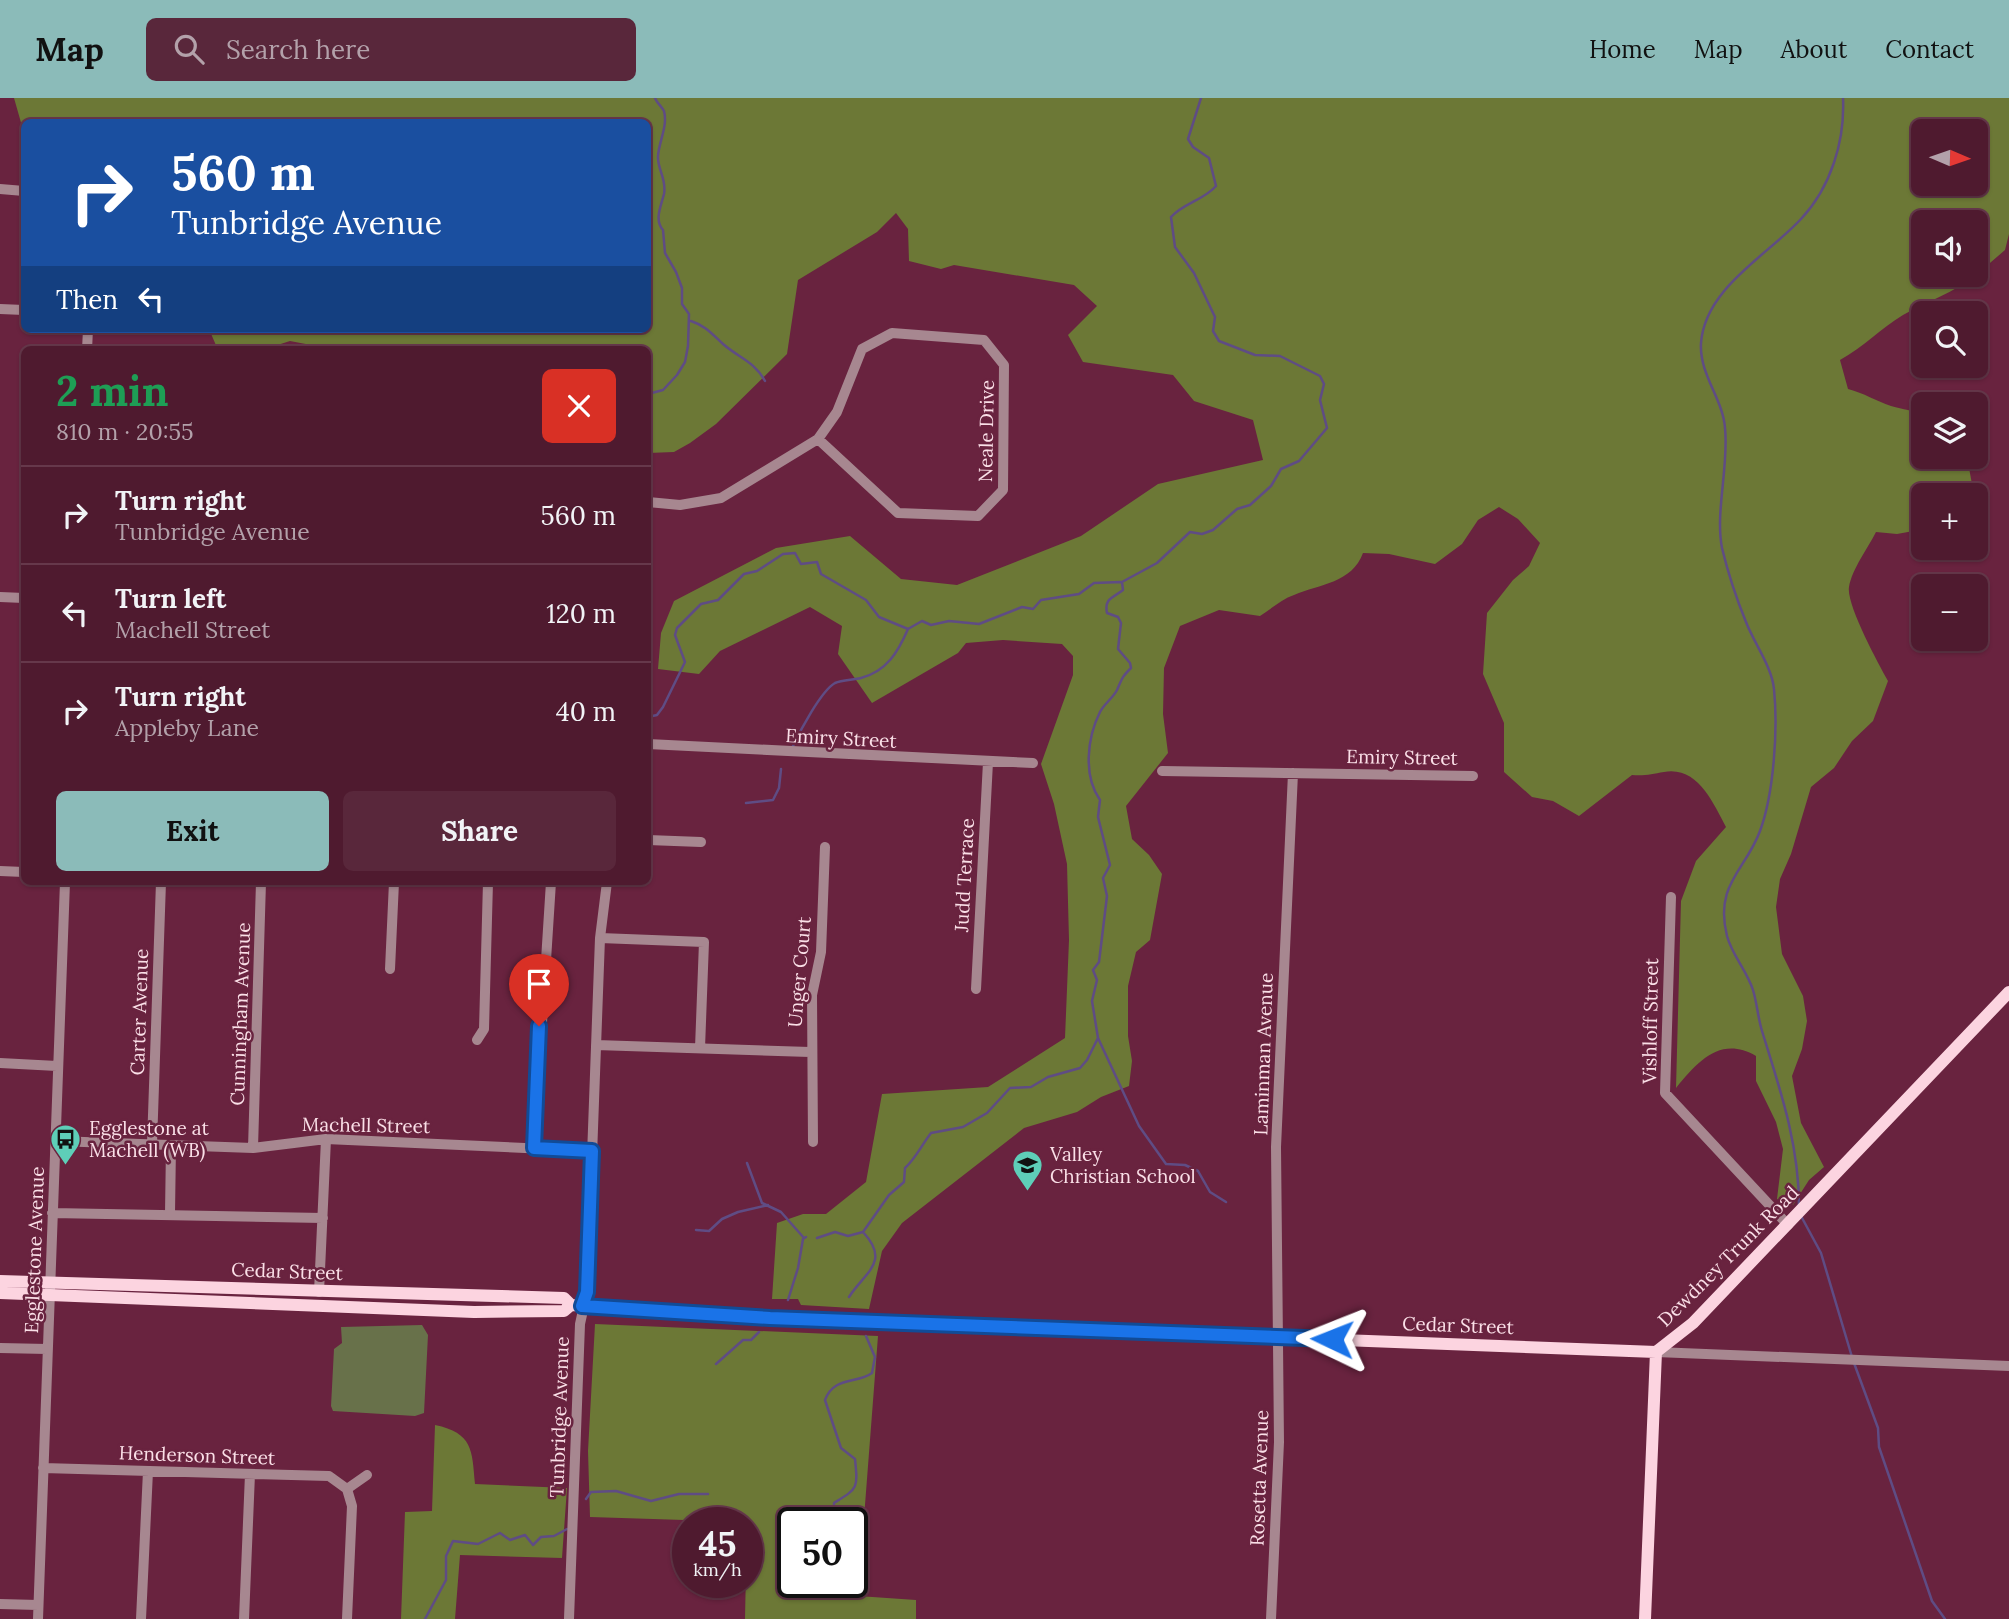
<!DOCTYPE html>
<meta charset="utf-8">
<style>
body{margin:0;font-family:Lora,serif;background:#59273b;color:#f1f3f6;height:100vh;display:flex;flex-direction:column;font-size:26px;white-space:nowrap}
*{box-sizing:border-box;margin:0}
p{font-size:23px;color:#b3a1aa}
.icon{flex:none;width:38px;height:38px;fill:none;stroke:currentColor;stroke-width:2;stroke-linecap:round;stroke-linejoin:round}
.map{position:relative;flex:1;overflow:hidden}
.side{position:absolute;left:21px;top:248px;width:630px;height:539px;display:flex;flex-direction:column;background:#4f1a2f;border-radius:10px;box-shadow:0 2px 5px #0004,0 0 0 2px #66384b}
.side>*{flex:none}
.banner{position:absolute;left:21px;top:21px;width:630px;height:214px;border-radius:10px;box-shadow:0 2px 5px #0004,0 0 0 2px #66384b;background:#1a4fa0;color:#fff;overflow:hidden}
.needle{width:46px;rotate:92deg}
.buttons{position:absolute;left:1911px;top:21px;display:grid;gap:14px}
.buttons a{display:grid;place-items:center;width:77px;height:77px;border-radius:10px;background:#4f1a2f;box-shadow:0 2px 5px #0004,0 0 0 2px #66384b;font-size:35px}
.speed{position:absolute;left:672px;top:1409px;display:flex;gap:14px;font-size:35px;font-weight:700;text-align:center}
.speed>*{display:grid;place-content:center;width:91px;height:91px;border-radius:50%;background:#4f1a2f;box-shadow:0 2px 5px #0004,0 0 0 2px #66384b;line-height:1}
.speed small{font-size:18px;font-weight:400}
.speed .limit{border:4px solid #111;border-radius:10px;background:#fff;color:#111}
.pin{position:absolute;display:grid;place-items:center;width:60px;height:60px;color:#fff;margin:-72px -30px;border-radius:50% 50% 50% 0;rotate:-45deg;box-shadow:0 0 7px #0007}
.pin .icon{rotate:45deg}
.me{position:absolute;width:77px;margin:-38px;rotate:272deg;stroke-linejoin:round;filter:drop-shadow(0 0 5px #0008)}
.turn{display:flex;align-items:center;gap:24px;height:147px;padding:0 35px;font-size:32px}
.turn .icon{width:91px;height:91px;stroke-width:2.5}
.turn b{display:block;font-size:49px;line-height:60px}
.then{display:flex;align-items:center;height:66px;padding:0 35px;background:#0003;gap:14px;font-size:26px}
.round{display:grid;place-items:center;flex:none;width:74px;height:74px;border-radius:10px;background:#59273b}
.summary{display:flex;align-items:center;justify-content:space-between;height:119px;padding:0 35px}
h1{font-size:42px;font-weight:800;line-height:52px;color:#1e9e55}
.button{display:flex;gap:14px;margin-top:auto;padding:14px 35px}
.button a{flex:1;height:80px;border-radius:10px;background:#8bbbb9;color:#111;font-size:28px;font-weight:800;line-height:80px;text-align:center}
.button a+a{background:#59273b;color:#f1f3f6}
ul{padding:0;list-style:none}
li{display:flex;align-items:center;gap:21px;height:98px;padding:0 35px;border-top:2px solid #66384b}
li div{flex:1}
li b{display:block;font-size:26px}
li em{font-style:normal}
header{display:flex;align-items:center;gap:42px;box-sizing:border-box;height:98px;padding:0 35px;background:#8bbbb9;color:#111}
header strong{font-size:33px}
nav{display:flex;gap:38px;margin-inline-start:auto;font-size:24px}
.search{width:490px;height:63px;background:#59273b;display:flex;align-items:center;gap:18px;box-sizing:border-box;padding:0 24px;border-radius:10px;color:#b3a1aa;font-size:26px}
.map>svg:first-child{display:block}
</style>
<header>
<strong>Map</strong>
<div class="search"><svg class="icon" aria-label="search" viewBox="0 0 24 24"><circle cx="10" cy="10" r="6"/><path d="M15 15l6 6"/></svg>Search here</div>
<nav><a>Home</a><a>Map</a><a>About</a><a>Contact</a></nav>
</header>
<div class="map">
<svg width="2009" height="1521" viewBox="0 0 2009 1521">
<rect width="100%" height="100%" fill="#69233f"/>
<!-- green -->
<path fill="#68714a" d="M422 1227 428 1237 424 1315 415 1318 333 1313 331 1308 334 1251 342 1245 341 1229Z"/>
<!-- forest -->
<path fill="#6c7836" fill-rule="evenodd" d="M14 0H2009V136L2005 152 1976 177V124H1923V177H1976C1953 195 1928 203 1903 217 1881 230 1864 249 1840 262L1848 291C1864 295 1876 303 1891 308 1904 312 1912 311 1923 319V359H1967L1974 397H1923V436L1919 432 1897 436 1876 434C1868 450 1852 471 1849 489 1846 506 1878 565 1888 583L1873 623 1852 643 1834 670 1811 689 1791 756 1780 781 1776 809 1782 856 1803 898 1807 923 1802 951 1792 978 1801 1025 1824 1069 1809 1082 1793 1107 1777 1101 1783 1051 1776 1024 1756 983V958C1721 938 1699 962 1676 990L1681 803 1696 763 1726 729C1713 705 1698 668 1664 674 1652 676 1645 678 1632 677L1579 718 1553 703 1532 699 1504 674V625L1483 576 1487 515 1513 482 1529 468 1540 445 1518 421 1499 409 1478 422 1462 446 1435 466 1389 456 1363 455C1352 485 1320 486 1294 497 1282 501 1271 511 1260 518L1219 512 1180 528 1164 570 1163 616 1168 655 1126 708 1132 741 1149 757 1162 776 1150 842 1136 854 1128 888V938L1132 963 1129 988 1101 999 1077 1014 1024 1030 902 1125 882 1153 869 1211 801 1207 798 1201H772L777 1125 803 1116H826L866 1084 882 996 988 989 1065 940 1069 842 1067 766 1054 706 1041 666 1073 577V558L1062 546 1003 542 966 545 958 555 872 605 838 556 842 528 810 509 720 553 699 576 658 571 661 535 674 503 776 450 850 438 901 481 957 487 1081 438 1158 386 1263 362 1253 322 1194 303 1173 277 1083 264 1068 237 1097 208 1074 187 954 167 941 171 909 163 908 131 896 115 877 134 798 182 787 256 716 326 690 345 674 354 648 355V252H337L290 243 262 252H218L209 231H648V24H24V35ZM1923 33H1976V86H1923Z
M595 1226 878 1238 858 1498 916 1502V1521H745L747 1424 590 1419 588 1353ZM852 1424V1484H793V1424Z
M435 1327C473 1335 472 1352 475 1386L567 1390 562 1460 460 1457 455 1521H401L405 1414 432 1413Z"/>
<g fill="none" stroke-linecap="round" stroke-linejoin="round">
<!-- stream -->
<path stroke="#5f4c84" stroke-width="2.5" d="M691 223C706 228 712 236 723 246 739 260 754 263 765 283
M648 296 663 292 677 277 685 264 688 248 689 216 682 206V190L676 174 665 155 663 132C654 122 661 108 664 96 667 81 657 71 658 58 659 43 668 28 664 13 662 9 657 5 655 0
M648 619 657 617 663 609 685 564 675 537 677 530 701 506 718 502 744 476 757 473 783 456 795 455 801 466 817 464 821 476 866 502 879 519 908 531 922 523 931 527 949 523 979 526 1022 509 1033 511 1041 502 1079 496 1094 485 1121 484
M793 648C800 633 821 593 835 585 842 582 853 582 861 580 887 573 898 554 908 531
M746 705 773 702 779 690 781 671
M1098 940 1139 1028 1166 1066 1185 1067 1198 1073 1210 1094 1226 1104
M747 1065 762 1105 781 1114 804 1140
M1799 1108C1799 1046 1780 991 1762 933 1758 920 1757 905 1753 892 1747 873 1732 857 1727 838 1714 786 1746 772 1760 733 1774 695 1778 631 1774 591 1772 569 1754 545 1746 524 1737 502 1728 475 1722 450 1715 414 1729 368 1725 330 1723 301 1699 276 1701 245 1705 190 1768 157 1801 121 1831 89 1845 43 1843 0
M1801 1118 1821 1155 1852 1259
M696 1132 709 1133 722 1121 738 1114 768 1107
M817 1140 835 1134 848 1138 863 1134 889 1097 904 1084 905 1070C916 1060 921 1048 931 1035L963 1029 987 1015 1010 990 1031 989 1048 979 1080 970 1087 962 1098 940 1092 903 1097 882 1093 872 1099 864 1107 798 1103 780 1110 767 1098 719 1100 702C1083 678 1087 640 1100 614 1104 606 1113 600 1117 592 1122 581 1121 580 1131 570L1130 565 1118 551 1121 525 1118 519 1107 515C1104 500 1113 500 1123 492L1122 484 1157 465 1190 434 1202 436 1213 432 1237 411 1250 407 1271 388 1281 371 1299 363 1327 330 1320 302 1324 286 1320 278 1280 258 1255 257 1219 243 1213 233 1215 219 1194 175 1175 149 1171 119C1184 105 1204 102 1216 88L1209 60 1193 49 1188 41 1201 0
M849 1199C865 1174 891 1164 863 1134
M788 1202 798 1170 803 1141 806 1139
M1854 1265 1878 1330 1879 1349 1932 1503 1945 1521
M716 1266 743 1242H751L759 1234
M586 1401 591 1394 616 1393 651 1403 679 1396H708
M834 1424V1405C858 1390 858 1391 855 1361L841 1350 825 1302C834 1278 857 1286 872 1275L875 1259 866 1238
M425 1521 446 1482V1458L453 1443 478 1446 500 1435 510 1442 525 1437 533 1447 541 1439 554 1438 567 1431"/>
<!-- minor -->
<path stroke="#a78790" stroke-width="10" d="M0 91 24 93
M0 211 24 212
M87 252 88 231
M648 404 680 407 721 400 818 341 837 314 862 251 892 235 984 242 1004 267 1003 392 978 418 898 415 818 341
M0 499 24 500
M648 646 1033 665
M1162 673 1473 678
M648 742 701 744
M0 773 24 774
M1671 799 1665 995 1788 1127
M600 840 704 844 700 950
M390 871 394 784
M976 891 988 664
M477 942 484 931 488 784
M596 947 810 954
M0 965 57 968
M56 1043 253 1050 326 1041 592 1053
M813 1044 812 897 821 854 825 749
M152 1046 161 784
M253 1050 261 784
M534 1050 551 784
M52 1115 323 1120
M170 1115 171 1048
M319 1194 326 1041
M0 1250 47 1251
M1656 1254 2009 1268
M43 1370 329 1378 347 1391
M347 1391 352 1408 347 1521
M347 1391 367 1377
M0 1506 38 1507
M38 1521 65 784
M141 1521 148 1373
M244 1521 250 1376
M569 1521 580 1226 587 1194 600 840 607 784
M1271 1521 1279 1344 1276 1049 1293 675"/>
<!-- major -->
<path stroke="#fcd4e0" stroke-width="12" d="M0 1183 564 1200 571 1207
M0 1195 474 1214 564 1213 571 1207 770 1220 1656 1254
M1645 1521 1656 1254 1693 1225 2009 894"/>
</g>
<g fill="none" stroke-linecap="round" stroke-linejoin="round">
<defs>
<path id="route" d="M539 928 534 1050 592 1053 587 1194 582 1208 770 1220 1332 1241"/>
</defs>
<!-- route casing -->
<use href="#route" stroke="#114b97" stroke-width="18"/>
<!-- route -->
<use href="#route" stroke="#1a73e8" stroke-width="12"/>
</g>
<!-- icons -->
<defs>
<symbol id="bus-pin" viewBox="-11 -11 22 30"><path d="M0 17L-7.5 6A9.5 9.5 0 1 1 7.5 6Z" fill="#5eceb8" stroke="#69233f"/><path d="M-5-6H5V4H4V6H2V4H-2V6H-4V4H-5ZM-3.5-4V0h7V-4ZM-3.5 1.2v1.5H-2V1.2ZM2 1.2v1.5H3.5V1.2Z" fill="#111"/></symbol>
<symbol id="school-pin" viewBox="-11 -11 22 30"><path d="M0 17L-7.5 6A9.5 9.5 0 1 1 7.5 6Z" fill="#5eceb8" stroke="#69233f"/><path d="M0-5L7-2L0 1L-7-2ZM-4 1L0 2.5L4 1V4Q0 6-4 4Z" fill="#111"/></symbol>
</defs>
<g fill-rule="evenodd">
<use href="#bus-pin" x="48" y="1024" width="35" height="47"/>
<use href="#school-pin" x="1010" y="1050" width="35" height="47"/>
</g>
<g text-anchor="middle" dominant-baseline="central" stroke-width="5" stroke-linejoin="round" paint-order="stroke">
<!-- street labels -->
<g font-size="19" fill="#fadfe7" stroke="#69233f">
<text transform="translate(986 333) rotate(-89)">Neale Drive</text>
<text transform="translate(841 640) rotate(3)">Emiry Street</text>
<text transform="translate(1402 659) rotate(1)">Emiry Street</text>
<text transform="translate(964 777) rotate(-87)">Judd Terrace</text>
<text transform="translate(799 874) rotate(-85)">Unger Court</text>
<text transform="translate(139 914) rotate(-88)">Carter Avenue</text>
<text transform="translate(240 916) rotate(-88)">Cunningham Avenue</text>
<text transform="translate(1650 923) rotate(-89)">Vishloff Street</text>
<text transform="translate(1263 956) rotate(-88)">Laminman Avenue</text>
<text transform="translate(366 1027) rotate(1)">Machell Street</text>
<text transform="translate(34 1152) rotate(-88)">Egglestone Avenue</text>
<text transform="translate(1728 1158) rotate(-45)">Dewdney Trunk Road</text>
<text transform="translate(287 1173) rotate(2)">Cedar Street</text>
<text transform="translate(1458 1227) rotate(2)">Cedar Street</text>
<text transform="translate(559 1319) rotate(-88)">Tunbridge Avenue</text>
<text transform="translate(197 1357) rotate(2)">Henderson Street</text>
<text transform="translate(1259 1380) rotate(-88)">Rosetta Avenue</text>
</g>
<!-- poi labels -->
<g font-size="19" fill="#fadfe7" stroke="#69233f" text-anchor="start">
<text x="89" y="1030">Egglestone at<tspan x="89" dy="22">Machell (WB)</tspan></text>
<text x="1050" y="1056">Valley<tspan x="1050" dy="22">Christian School</tspan></text>
</g>
</g>
</svg>
<div class="buttons">
<a><svg class="needle" viewBox="-14 -14 28 28"><path d="M0-13l5 13h-10z" fill="#e53935"/><path d="M0 13l5-13h-10z" fill="#b3a1aa"/></svg></a>
<a><svg class="icon" aria-label="sound" viewBox="0 0 24 24"><path d="M4 9h4l5-4v14l-5-4H4zM17 9q2 3 0 6"/></svg></a>
<a><svg class="icon" aria-label="search" viewBox="0 0 24 24"><circle cx="10" cy="10" r="6"/><path d="M15 15l6 6"/></svg></a>
<a><svg class="icon" aria-label="layers" viewBox="0 0 24 24"><path d="M12 4l9 5-9 5-9-5zM3 14l9 5 9-5"/></svg></a>
<a>+</a>
<a>−</a>
</div>
<div class="speed"><div>45<small>km/h</small></div><div class="limit">50</div></div>
<div class="pin" style="left:539px;top:928px;background:#d93025"><svg class="icon" aria-label="arrive" viewBox="0 0 24 24"><path d="M6 21V4h12l-3 4 3 4H6"/></svg></div>
<svg class="me" style="left:1332px;top:1241px" viewBox="-20 -20 40 40"><path d="M0-17L14 15 0 8-14 15z" fill="#1a73e8" stroke="#fff" stroke-width="4"/></svg>
<div class="banner">
<div class="turn"><svg class="icon" aria-label="right" viewBox="0 0 24 24"><path d="M7 20v-9h11M14 6l5 5-5 5"/></svg><div><b>560 m</b>Tunbridge Avenue</div></div>
<div class="then">Then<svg class="icon" aria-label="left" viewBox="0 0 24 24"><path d="M17 20v-9H6M10 6l-5 5 5 5"/></svg></div>
</div>
<section class="side">
<div class="summary"><div><h1>2 min</h1><p>810 m · 20:55</p></div><a class="round" style="background:#d93025;color:#fff"><svg class="icon" aria-label="close" viewBox="0 0 24 24"><path d="M6 6l12 12M18 6L6 18"/></svg></a></div>
<ul>
<li><svg class="icon" aria-label="right" viewBox="0 0 24 24"><path d="M7 20v-9h11M14 6l5 5-5 5"/></svg><div><b>Turn right</b><p>Tunbridge Avenue</p></div><em>560 m</em></li>
<li><svg class="icon" aria-label="left" viewBox="0 0 24 24"><path d="M17 20v-9H6M10 6l-5 5 5 5"/></svg><div><b>Turn left</b><p>Machell Street</p></div><em>120 m</em></li>
<li><svg class="icon" aria-label="right" viewBox="0 0 24 24"><path d="M7 20v-9h11M14 6l5 5-5 5"/></svg><div><b>Turn right</b><p>Appleby Lane</p></div><em>40 m</em></li>
</ul>
<div class="button"><a>Exit</a><a>Share</a></div>
</section>
</div>
